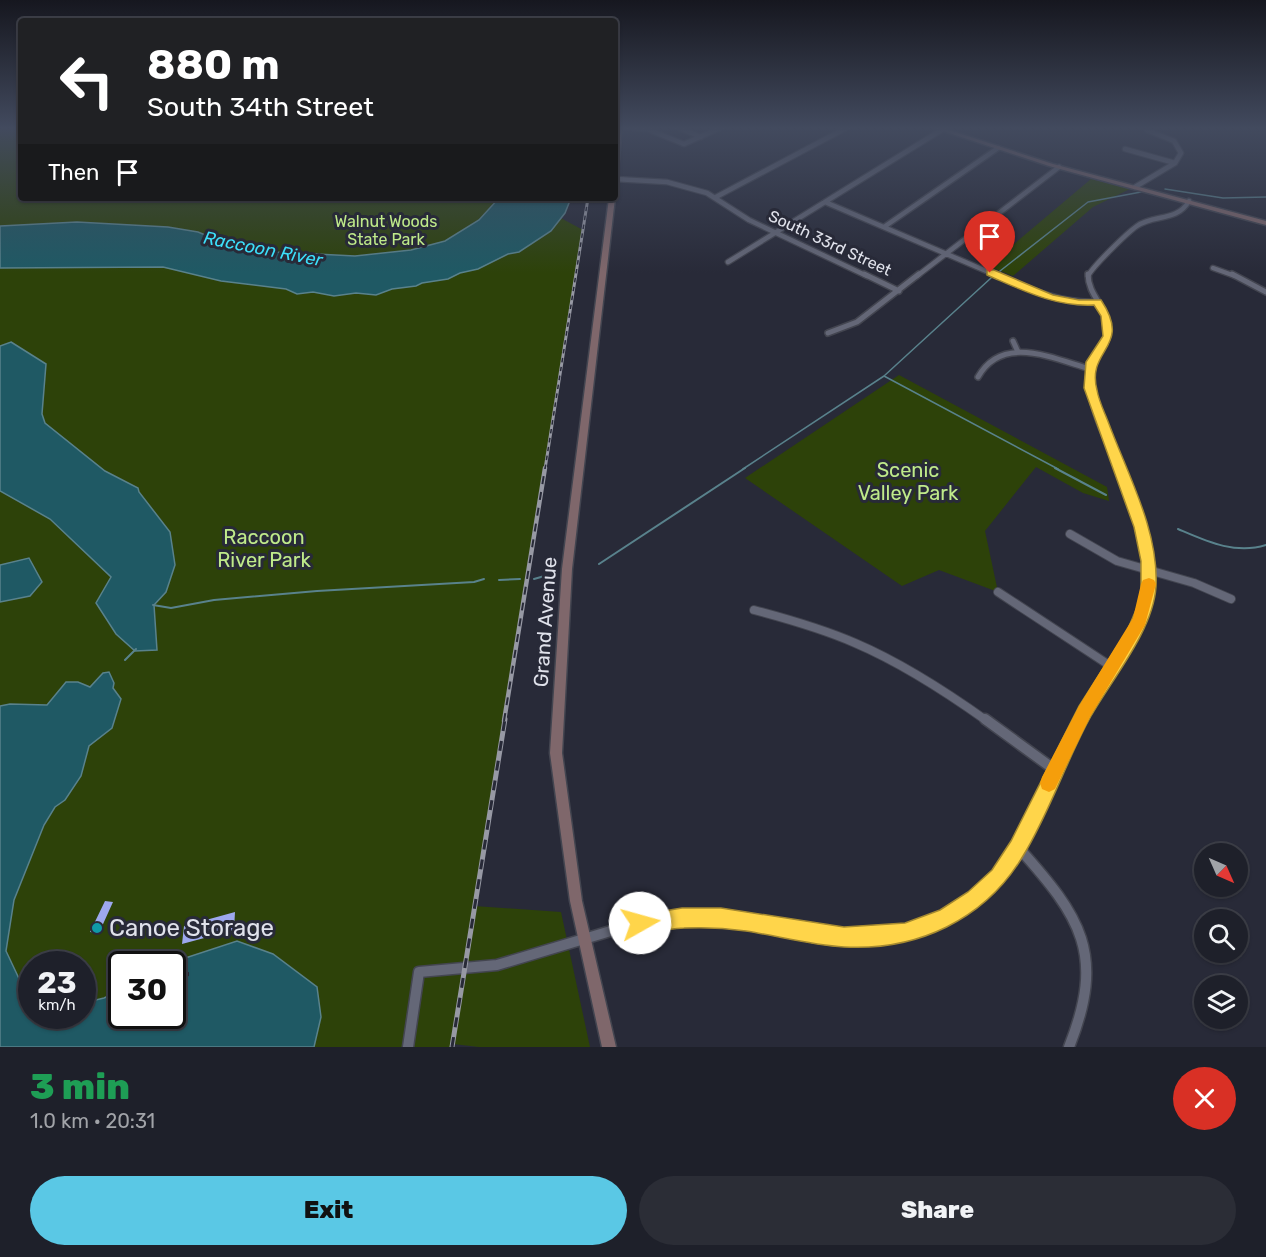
<!DOCTYPE html>
<meta charset="utf-8">
<style>
body{margin:0;font-family:Rubik,sans-serif;background:#2b2d36;color:#f1f3f6;height:100vh;display:flex;flex-direction:column;font-size:22px;white-space:nowrap}
*{box-sizing:border-box;margin:0}
p{font-size:20px;color:#a1a3a8}
.icon{flex:none;width:33px;height:33px;fill:none;stroke:currentColor;stroke-width:2;stroke-linecap:round;stroke-linejoin:round}
.map{position:relative;height:1047px;overflow:hidden}
.sheet{display:flex;flex-direction:column;background:#1e202a;flex:1}
.sheet>*{flex:none}
.hud{position:absolute;left:18px;top:18px;width:600px;height:183px;border-radius:6px;box-shadow:0 2px 4px #0004,0 0 0 2px #3c3e47;background:#202124;color:#fff;overflow:hidden}
.needle{width:39px;rotate:135deg}
.tools{position:absolute;left:1194px;top:843px;display:grid;gap:12px}
.tools a{display:grid;place-items:center;width:54px;height:54px;border-radius:50%;background:#1e202a;box-shadow:0 2px 4px #0004,0 0 0 2px #3c3e47;font-size:30px}
.speed{position:absolute;left:18px;top:951px;display:flex;gap:12px;font-size:30px;font-weight:700;text-align:center}
.speed>*{display:grid;place-content:center;width:78px;height:78px;border-radius:50%;background:#1e202a;box-shadow:0 2px 4px #0004,0 0 0 2px #3c3e47;line-height:1}
.speed small{font-size:15px;font-weight:400}
.speed .limit{border:3px solid #111;border-radius:9px;background:#fff;color:#111}
.pin{position:absolute;display:grid;place-items:center;width:51px;height:51px;color:#fff;margin:-62px -26px;border-radius:50% 50% 50% 0;rotate:-45deg;box-shadow:0 0 6px #0007}
.pin .icon{rotate:45deg}
.me{position:absolute;width:66px;margin:-33px;rotate:83deg;stroke-linejoin:round;filter:drop-shadow(0 0 4px #0008)}
.turn{display:flex;align-items:center;gap:21px;height:126px;padding:0 30px;font-size:27px}
.turn .icon{width:78px;height:78px;stroke-width:2.5}
.turn b{display:block;font-size:42px;line-height:51px}
.then{display:flex;align-items:center;height:57px;padding:0 30px;background:#0003;gap:12px;font-size:22px}
.round{display:grid;place-items:center;flex:none;width:63px;height:63px;border-radius:32px;background:#2b2d36}
.summary{display:flex;align-items:center;justify-content:space-between;height:102px;padding:0 30px}
h1{font-size:36px;font-weight:800;line-height:45px;color:#1e9e55}
.primary-button{display:flex;gap:12px;margin-top:auto;padding:12px 30px}
.primary-button a{flex:1;height:69px;border-radius:36px;background:#5ac8e5;color:#111;font-size:24px;font-weight:800;line-height:69px;text-align:center}
.primary-button a+a{background:#2b2d36;color:#f1f3f6}
.map>svg:first-child{display:block}
</style>
<div class="map">
<svg width="1266" height="1047" viewBox="0 0 1266 1047">
<rect width="100%" height="100%" fill="#282a38"/>
<!-- green -->
<path fill="#2d4209" fill-rule="evenodd" d="M0 127H21V198H514L435 251 389 264 0 236Z
M1091 179 1130 189 1093 207 1013 276 988 266Z
M546 210 583 230 474 906 561 912 590 1047H479L453 1044 452 1047H0V252L69 249 308 287ZM32 964H82V1016H32ZM122 964H172V1016H122Z
M899 375 1107 487 1109 501 1083 493 1036 467 985 531 998 592 939 570 902 586 745 478Z"/>
<!-- water -->
<path fill="#1f5964" stroke="#59828c" stroke-width="1.5" d="M499 198H571L565 213 551 231 519 252 508 254 478 269 460 273 448 279 422 283 416 286 392 289 376 295 356 293 334 296 313 292 297 294 286 289 221 281 163 267 0 268V226L77 222 168 227 198 232 215 239 277 252 355 256 411 250 445 241 479 220Z
M11 342 46 364 42 414 45 423 105 471 138 488 139 492 170 532 175 565 166 592 154 605 157 650 135 651 116 634 96 603 111 577 50 519 0 491V346Z
M29 558 42 582 30 596 0 602V565Z
M109 672 114 683 113 688 121 699 112 728 89 746 81 776 65 800 55 807 44 825 14 900 6 951 23 987 31 992 32 1016H82L83 1003 104 998 121 990 122 1016H172V964H167L237 941 273 954 317 987 321 1017 314 1047H0V706L10 704 47 705 66 682H78L90 687 103 673Z"/>
<!-- pier -->
<path fill="#282a38" d="M183 955 181 974 189 972V976L181 978V983L188 982V985L180 987 179 993 187 991V994L179 996 178 1002 186 1000V1004L178 1006 177 1012 185 1010V1015L181 1019 165 1023V1020L161 1021 162 1017 172 1016 173 986 175 980H173V977L177 973 179 956Z"/>
<g fill="none" stroke-linecap="round" stroke-linejoin="round">
<!-- stream-far1 -->
<path stroke="#59828c" stroke-width="1.5" d="M1165 189 1223 198 1266 197
M1000 271 1088 202 1141 192
M884 376 1058 469
M743 469 884 376 991 278"/>
<!-- stream -->
<path stroke="#59828c" stroke-width="2" d="M1055 468 1106 495
M1178 529C1206 541 1235 555 1266 545
M599 564 745 468
M534 579 555 573
M499 580 520 579
M153 605 171 608 214 600 317 591 474 582 484 579
M125 660 136 649"/>
</g>
<!-- building -->
<path fill="#9da8ee" d="M105 901 113 902 99 933 90 932Z
M235 912 234 930 182 944 184 926Z"/>
<g fill="none" stroke-linecap="round" stroke-linejoin="round">
<defs>
<path id="street-far3" d="M622 127 647 129 684 144 722 127
M677 127 701 137
M1125 149 1175 163
M615 179 667 182 707 193 749 220 867 276
M1135 187 1175 163 1181 153 1174 141 1147 130
M716 197 848 127
M825 202 998 276
M884 227 998 148
M728 262 943 129
M1213 268 1235 276
M917 276 1059 167
M1088 276C1093 266 1127 233 1137 226 1154 214 1177 222 1189 201"/>
<path id="street-far2" d="M864 274 899 291
M995 274C1029 289 1059 304 1097 302
M1088 274C1088 295 1106 306 1108 325 1110 342 1096 353 1092 368 1083 396 1108 443 1120 469
M1232 274 1266 292
M828 333 857 322 919 274
M1013 341 1018 352
M978 377C1002 334 1052 358 1090 369"/>
<path id="street-far1" d="M1070 534 1117 561 1194 583 1231 599
M998 592 1112 667
M754 610C788 619 823 629 855 643 902 663 945 691 987 721
M1079 721C1093 695 1110 671 1125 646 1163 582 1147 532 1119 468"/>
<path id="street" d="M985 719 1055 770
M1018 847C1081 917 1106 954 1069 1047
M408 1047 419 972 497 965 614 930 679 918H721L843 937 886 935 928 924 966 905 983 892 1003 870 1021 840 1080 719"/>
<path id="secondary" d="M618 127H622L618 169 615 171V147Z
M934 127H940L1053 164 1266 221V225L1049 166 934 128Z
M609 198H615L572 569 562 753 582 901 616 1047H602L570 901 550 753 562 569Z"/>
</defs>
<!-- street-far3 casing -->
<use href="#street-far3" stroke="#434550" stroke-width="7"/>
<!-- street-far2 casing -->
<use href="#street-far2" stroke="#434550" stroke-width="8"/>
<!-- street-far1 casing -->
<use href="#street-far1" stroke="#434550" stroke-width="10"/>
<!-- street casing -->
<use href="#street" stroke="#434550" stroke-width="13"/>
<!-- secondary casing -->
<use href="#secondary" stroke="#434550" stroke-width="3"/>
<!-- street-far3 -->
<use href="#street-far3" stroke="#646777" stroke-width="4.5"/>
<!-- street-far2 -->
<use href="#street-far2" stroke="#646777" stroke-width="5"/>
<!-- street-far1 -->
<use href="#street-far1" stroke="#646777" stroke-width="8"/>
<!-- street -->
<use href="#street" stroke="#646777" stroke-width="10"/>
<!-- secondary -->
<use href="#secondary" fill="#7f676b" fill-rule="evenodd"/>
<defs>
<path id="rail-far2" d="M545 469 588 198"/>
<path id="rail-far1" d="M504 721 545 468"/>
<path id="rail" d="M452 1047 505 719"/>
</defs>
<!-- rail-far2 casing -->
<use href="#rail-far2" stroke="#9799a4" stroke-width="3"/>
<!-- rail-far1 casing -->
<use href="#rail-far1" stroke="#9799a4" stroke-width="4.5"/>
<!-- rail casing -->
<use href="#rail" stroke="#9799a4" stroke-width="5"/>
<!-- rail-far2 -->
<use href="#rail-far2" stroke="#282a38" stroke-width="1.5" stroke-dasharray="4.5" stroke-linecap="butt"/>
<!-- rail-far1 -->
<use href="#rail-far1" stroke="#282a38" stroke-width="2" stroke-dasharray="8" stroke-linecap="butt"/>
<!-- rail -->
<use href="#rail" stroke="#282a38" stroke-width="3" stroke-dasharray="10" stroke-linecap="butt"/>
</g>
<!-- sky -->
<linearGradient id="sky" x2="0" y2="1"><stop stop-color="#16171f"/><stop offset="0.47" stop-color="#424a5e"/><stop offset="1" stop-color="#424a5e" stop-opacity="0"/></linearGradient>
<rect width="1266" height="273" fill="url(#sky)"/>
<!-- route -->
<path fill="#ffd54a" stroke="#a68a30" stroke-width="1.5" d="M987 270H994L1053 295 1079 300H1101C1133 348 1086 348 1097 390 1099 402 1105 413 1109 424 1128 475 1159 531 1156 587 1153 631 1112 679 1091 716 1066 761 1050 812 1023 856 985 920 917 951 844 947 811 945 778 936 746 931 725 928 705 927 684 928 668 928 648 936 633 930L630 923 633 916 682 908H721L844 927 905 923 940 910 968 892 992 870 1011 841 1079 706 1127 631 1138 605 1141 589V561L1134 527 1084 388 1086 362 1103 336 1101 316 1094 305C1055 307 1022 290 987 275Z"/>
<!-- slow -->
<path fill="#f59e0b" d="M1149 578 1154 580 1156 584 1145 625 1090 717 1055 789 1049 792 1042 789 1040 783 1042 777 1079 706 1133 618 1141 584 1143 580Z"/>
<!-- markers -->
<circle fill="#0f9aa8" stroke="#282a38" stroke-width="2" cx="97" cy="928" r="6"/>
<g text-anchor="middle" dominant-baseline="central" stroke-width="6" stroke-linejoin="round" paint-order="stroke">
<!-- far-park labels -->
<g font-size="16" fill="#bfea8a" stroke="#282a38">
<text x="386" y="221">Walnut Woods<tspan x="386" dy="18">State Park</tspan></text>
</g>
<!-- far-street labels -->
<g font-size="16" fill="#e0e2eb" stroke="#282a38">
<text transform="translate(830 243) rotate(25)">South 33rd Street</text>
</g>
<!-- far-water labels -->
<g font-size="18" font-style="italic" fill="#3cdffa" stroke="#282a38">
<text transform="translate(263 249) rotate(11)">Raccoon River</text>
</g>
<!-- park labels -->
<g font-size="20" fill="#bfea8a" stroke="#282a38">
<text x="908" y="470">Scenic<tspan x="908" dy="23">Valley Park</tspan></text>
<text x="264" y="537">Raccoon<tspan x="264" dy="23">River Park</tspan></text>
</g>
<!-- street labels -->
<g font-size="20" fill="#e0e2eb" stroke="#282a38">
<text transform="translate(545 622) rotate(-86)">Grand Avenue</text>
</g>
<!-- near-poi labels -->
<g font-size="24" fill="#e0e2eb" stroke="#282a38" text-anchor="start">
<text x="109" y="928">Canoe Storage</text>
</g>
</g>
</svg>
<div class="tools">
<a><svg class="needle" viewBox="-14 -14 28 28"><path d="M0-13l5 13h-10z" fill="#e53935"/><path d="M0 13l5-13h-10z" fill="#a1a3a8"/></svg></a>
<a><svg class="icon" aria-label="search" viewBox="0 0 24 24"><circle cx="10" cy="10" r="6"/><path d="M15 15l6 6"/></svg></a>
<a><svg class="icon" aria-label="layers" viewBox="0 0 24 24"><path d="M12 4l9 5-9 5-9-5zM3 14l9 5 9-5"/></svg></a>
</div>
<div class="speed"><div>23<small>km/h</small></div><div class="limit">30</div></div>
<div class="pin" style="left:990px;top:273px;background:#d93025"><svg class="icon" aria-label="arrive" viewBox="0 0 24 24"><path d="M6 21V4h12l-3 4 3 4H6"/></svg></div>
<svg class="me" style="left:640px;top:923px" viewBox="-20 -20 40 40"><circle r="19" fill="#fff"/><path d="M0-13L10 11 0 6-10 11z" fill="#ffd54a"/></svg>
<div class="hud">
<div class="turn"><svg class="icon" aria-label="left" viewBox="0 0 24 24"><path d="M17 20v-9H6M10 6l-5 5 5 5"/></svg><div><b>880 m</b>South 34th Street</div></div>
<div class="then">Then<svg class="icon" aria-label="arrive" viewBox="0 0 24 24"><path d="M6 21V4h12l-3 4 3 4H6"/></svg></div>
</div>
</div>
<section class="sheet">
<div class="summary"><div><h1>3 min</h1><p>1.0 km · 20:31</p></div><a class="round" style="background:#d93025;color:#fff"><svg class="icon" aria-label="close" viewBox="0 0 24 24"><path d="M6 6l12 12M18 6L6 18"/></svg></a></div>
<div class="primary-button"><a>Exit</a><a>Share</a></div>
</section>
